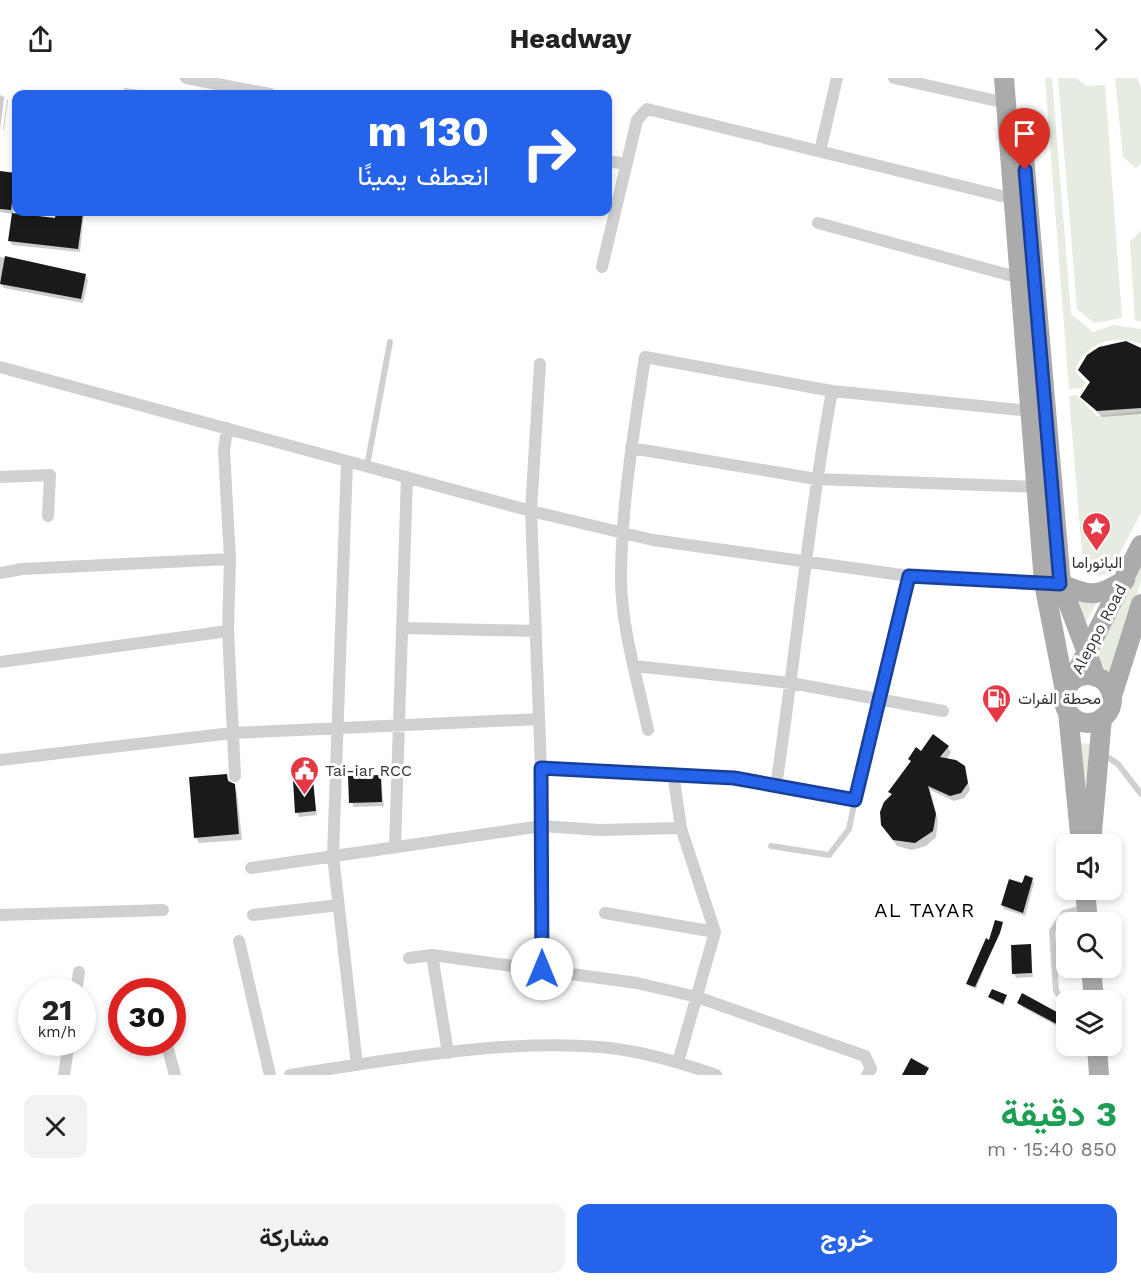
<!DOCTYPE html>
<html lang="ar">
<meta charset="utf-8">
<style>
body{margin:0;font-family:"Work Sans",Vazirmatn,sans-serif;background:#f2f2f2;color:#222;direction:rtl;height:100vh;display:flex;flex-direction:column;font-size:22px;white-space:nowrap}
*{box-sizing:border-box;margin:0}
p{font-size:20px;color:#767676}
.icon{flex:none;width:33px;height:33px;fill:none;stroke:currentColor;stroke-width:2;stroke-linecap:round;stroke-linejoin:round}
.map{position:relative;height:997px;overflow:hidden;direction:ltr}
.sheet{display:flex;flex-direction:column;background:#fff;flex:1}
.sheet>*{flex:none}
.hud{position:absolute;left:12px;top:12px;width:600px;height:126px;border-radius:12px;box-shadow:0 3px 9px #0003;direction:rtl;background:#2563eb;color:#fff;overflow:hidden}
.tools{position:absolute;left:1056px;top:756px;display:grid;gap:12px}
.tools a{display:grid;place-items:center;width:66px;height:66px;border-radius:12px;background:#fff;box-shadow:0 3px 9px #0003;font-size:30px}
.speed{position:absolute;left:18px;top:900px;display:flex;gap:12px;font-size:30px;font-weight:700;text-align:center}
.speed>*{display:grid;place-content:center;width:78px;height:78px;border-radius:50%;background:#fff;box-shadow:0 3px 9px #0003;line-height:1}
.speed small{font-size:15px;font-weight:400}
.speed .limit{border:9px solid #d22;background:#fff;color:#111}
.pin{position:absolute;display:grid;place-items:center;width:51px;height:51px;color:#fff;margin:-62px -26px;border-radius:50% 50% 50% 0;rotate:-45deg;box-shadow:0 0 6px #0007}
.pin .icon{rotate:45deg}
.me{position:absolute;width:66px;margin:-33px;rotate:0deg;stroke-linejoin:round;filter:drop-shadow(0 0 4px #0008)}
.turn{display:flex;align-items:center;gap:21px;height:126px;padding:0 24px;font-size:27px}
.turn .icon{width:78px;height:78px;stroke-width:2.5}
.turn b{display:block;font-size:42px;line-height:51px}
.round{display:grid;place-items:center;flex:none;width:63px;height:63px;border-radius:12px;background:#f2f2f2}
.headline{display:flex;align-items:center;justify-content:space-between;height:102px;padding:0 24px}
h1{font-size:36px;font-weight:700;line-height:45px;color:#1e9e55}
.button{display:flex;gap:12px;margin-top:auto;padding:12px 24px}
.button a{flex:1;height:69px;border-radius:12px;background:#2563eb;color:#fff;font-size:24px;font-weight:700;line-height:69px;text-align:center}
.button a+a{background:#f2f2f2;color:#222}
header{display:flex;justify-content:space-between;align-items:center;height:78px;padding:0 24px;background:#fff;font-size:27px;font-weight:700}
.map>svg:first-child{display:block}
</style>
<header><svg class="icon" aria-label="forward" viewBox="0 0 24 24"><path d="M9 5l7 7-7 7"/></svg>Headway<svg class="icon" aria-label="share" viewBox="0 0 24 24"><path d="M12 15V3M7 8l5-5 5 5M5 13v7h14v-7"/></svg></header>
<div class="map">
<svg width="1141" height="997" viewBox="0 0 1141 997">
<rect width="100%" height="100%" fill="#fff"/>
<!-- green -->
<path fill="#e6ecdf" d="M1045 0H1052L1071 236 1093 254 1113 247 1141 251V266C1115 256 1083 264 1075 294L1086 305 1082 310 1069 311Z
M1058 0H1076L1086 8 1105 7 1122 240 1094 245 1077 231Z
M1115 0H1137L1141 10V86L1136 90 1123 79Z
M1141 153V244L1135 242 1130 163Z
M1076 317 1097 338 1141 333V435L1110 494 1099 498 1091 496 1083 487 1069 318Z
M1141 476V503L1110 598 1094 573Z
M1075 520 1097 524 1084 548Z
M1076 665 1094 666 1087 766Z"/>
<!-- shadow -->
<path fill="#0003" d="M124 10 164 15 165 16H123Z
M0 17 6 20H4L0 52Z
M7 21 8 22 4 52H3Z
M0 94 15 96 16 99 13 136 0 134Z
M58 134H84L80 174 12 167 10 163 56 142Z
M0 179 85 198 88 202 83 225 4 210 0 205Z
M1125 264 1141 273V336L1102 339 1081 319 1091 306 1080 292 1088 278 1110 266Z
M948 669 951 675 946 682 964 689 970 712 964 720 954 723 930 712 938 743 936 759 926 768 912 772 897 768 882 747 892 718 890 714 911 684 909 681 921 675Z
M226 698 237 714 242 762 199 765 196 759Z
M380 698 384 728 353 729 349 699Z
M312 702 317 737 299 739 297 734Z
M1032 801 1034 805 1025 838 1004 831 1002 827Z
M1002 846 976 911 969 908 968 906 990 864Z
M1030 867 1033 899 1016 900 1014 895Z
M1023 917 1066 940V953L1022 929 1019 925Z
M1006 918 1004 928 990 919Z"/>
<!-- building -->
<path fill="#1a1a1a" d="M0 93 16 95 11 132 0 131Z
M56 134 83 135 78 171 8 163 12 135 55 140Z
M5 178 86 196 81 221 0 206Z
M1126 263 1141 270V330L1097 333 1080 319 1090 304 1078 292 1087 277 1099 269Z
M933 656 949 668 940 679 956 682 965 688 968 705 961 715 950 718 928 708 936 736 933 753 915 765 893 762 881 747 880 734 884 724 892 716 888 714 911 683 908 681 916 669 921 673Z
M227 696 228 703 235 706 239 756 194 760 189 699Z
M381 697 382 724 349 725 348 698Z
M313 701 316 733 295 735 293 702Z
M1025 797 1033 800 1023 835 1001 827 1009 801 1022 805Z
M995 842 1003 844 1000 855 975 909 966 906 986 860 989 862Z
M1031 866 1032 895 1012 896 1011 867Z
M992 911 1007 917 1003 926 988 919Z
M1022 915 1066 939V951L1017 925Z
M911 980 929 990 925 997H902Z"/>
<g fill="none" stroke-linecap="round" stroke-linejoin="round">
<!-- service -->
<path stroke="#d0d0d0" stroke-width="6" d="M367 388 390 264
M1103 676 1118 686 1141 716
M771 768 829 777 849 751 855 722
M1066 926 1056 913 1052 853 1064 835 1083 830"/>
<!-- minor -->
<path stroke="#d0d0d0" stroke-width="12" d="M186 0 270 16
M894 0 1006 25
M820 73 837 0
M608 83 626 86
M818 145 1020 200
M602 189 637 42 647 31 1014 121
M540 286 531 433 541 690 542 891
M0 289 531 433 653 462 909 498 1050 505
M227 350 224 373 230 481 228 553 235 698
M631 370 816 401 1037 409
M347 383 333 778 357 987
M0 399 50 397 48 438
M0 495 22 491 230 481
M402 550 536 553
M0 584 228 553
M635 588 791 605 943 633
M648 652C638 603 622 553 621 503 621 428 634 353 645 279L832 313 1031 333
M0 682 232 655 539 641
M541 690 734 700 855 722 909 498
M673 695 681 750 715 854 678 984
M776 708C796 576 808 444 832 313
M395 769 407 399
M251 790 542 748 600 752 681 750
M605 835 715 854
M0 837 163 832
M253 837 339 827
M239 863 270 997
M432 877 448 975
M409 880 432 877 637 905 697 919 865 978 871 991 867 997
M76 914 79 894
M166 964 175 997
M64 997 69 964
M290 997C389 982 501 961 600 969 639 972 679 984 716 997"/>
<!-- primary -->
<path stroke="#ababab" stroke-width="20" d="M1004 0 1044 505 1065 613
M1021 43 1061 506 1096 599
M1061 506C1090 519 1097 519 1125 502
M1064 621a24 24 0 1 1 48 0a24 24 0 1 1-48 0Z
M1072 603 1141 467
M1112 618 1141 526
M1068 634 1081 766
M1091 766 1102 640
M1085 812 1088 844
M1091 890 1094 922
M1097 968 1099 997"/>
</g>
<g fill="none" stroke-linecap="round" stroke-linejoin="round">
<defs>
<path id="route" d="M542 891 541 690 734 700 855 722 909 498 1060 506 1025 92"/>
</defs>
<!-- route casing -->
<use href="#route" stroke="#184099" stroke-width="15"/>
<!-- route -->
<use href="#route" stroke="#2563eb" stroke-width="10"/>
</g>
<!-- icons -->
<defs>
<symbol id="sight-pin" viewBox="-11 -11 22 30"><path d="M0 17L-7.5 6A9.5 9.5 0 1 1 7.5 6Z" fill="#e63946" stroke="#fff"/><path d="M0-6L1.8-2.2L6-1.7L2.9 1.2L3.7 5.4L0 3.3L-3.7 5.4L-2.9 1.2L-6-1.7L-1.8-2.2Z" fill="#fff"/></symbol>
<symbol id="fuel-pin" viewBox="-11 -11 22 30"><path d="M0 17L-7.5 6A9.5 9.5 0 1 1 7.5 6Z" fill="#e63946" stroke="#fff"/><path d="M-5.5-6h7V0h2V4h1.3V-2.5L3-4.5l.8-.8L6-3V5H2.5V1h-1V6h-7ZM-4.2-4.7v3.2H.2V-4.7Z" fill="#fff"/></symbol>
<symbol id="civic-pin" viewBox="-11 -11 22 30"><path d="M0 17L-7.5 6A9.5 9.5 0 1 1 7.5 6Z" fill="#e63946" stroke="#fff"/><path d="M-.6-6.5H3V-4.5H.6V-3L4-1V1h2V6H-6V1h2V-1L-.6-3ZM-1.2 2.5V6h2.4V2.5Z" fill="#fff"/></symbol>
</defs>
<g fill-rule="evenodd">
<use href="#sight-pin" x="1080" y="432" width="33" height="45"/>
<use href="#fuel-pin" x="980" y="604" width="33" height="45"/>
<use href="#civic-pin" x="288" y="676" width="33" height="45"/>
</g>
<g text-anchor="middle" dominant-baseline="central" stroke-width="6" stroke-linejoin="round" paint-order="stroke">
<!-- poi labels -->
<g font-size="16" fill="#333" stroke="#fff" text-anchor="start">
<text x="1097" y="484" text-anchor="middle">البانوراما</text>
<text x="1018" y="620">محطة الفرات</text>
<text x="325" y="692">Tai-iar RCC</text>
</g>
<!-- street labels -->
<g font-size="16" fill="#333" stroke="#fff">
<text transform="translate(1099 551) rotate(-62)">Aleppo Road</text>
</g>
<!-- quarter labels -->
<g font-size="20" letter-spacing="1.5" fill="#000" stroke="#fff">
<text x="925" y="832">AL TAYAR</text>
</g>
</g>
</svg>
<div class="tools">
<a><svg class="icon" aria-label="sound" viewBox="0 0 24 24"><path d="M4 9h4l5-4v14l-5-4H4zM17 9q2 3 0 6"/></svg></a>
<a><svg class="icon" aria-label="search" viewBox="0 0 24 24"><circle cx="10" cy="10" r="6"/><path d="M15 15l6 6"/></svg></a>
<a><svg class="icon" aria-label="layers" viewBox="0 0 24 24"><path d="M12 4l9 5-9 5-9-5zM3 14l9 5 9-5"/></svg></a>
</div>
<div class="speed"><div>21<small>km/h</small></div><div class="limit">30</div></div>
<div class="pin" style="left:1025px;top:92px;background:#d93025"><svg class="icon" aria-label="arrive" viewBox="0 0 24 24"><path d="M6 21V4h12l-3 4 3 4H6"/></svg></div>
<svg class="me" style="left:542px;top:891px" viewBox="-20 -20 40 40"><circle r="19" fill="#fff"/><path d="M0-13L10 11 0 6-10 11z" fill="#2563eb"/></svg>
<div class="hud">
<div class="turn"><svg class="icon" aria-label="right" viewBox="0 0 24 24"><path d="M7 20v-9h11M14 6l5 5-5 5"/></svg><div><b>130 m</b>انعطف يمينًا</div></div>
</div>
</div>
<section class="sheet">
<div class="headline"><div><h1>3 دقيقة</h1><p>850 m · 15:40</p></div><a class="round"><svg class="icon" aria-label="close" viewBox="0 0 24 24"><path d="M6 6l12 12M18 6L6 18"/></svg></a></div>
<div class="button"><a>خروج</a><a>مشاركة</a></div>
</section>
